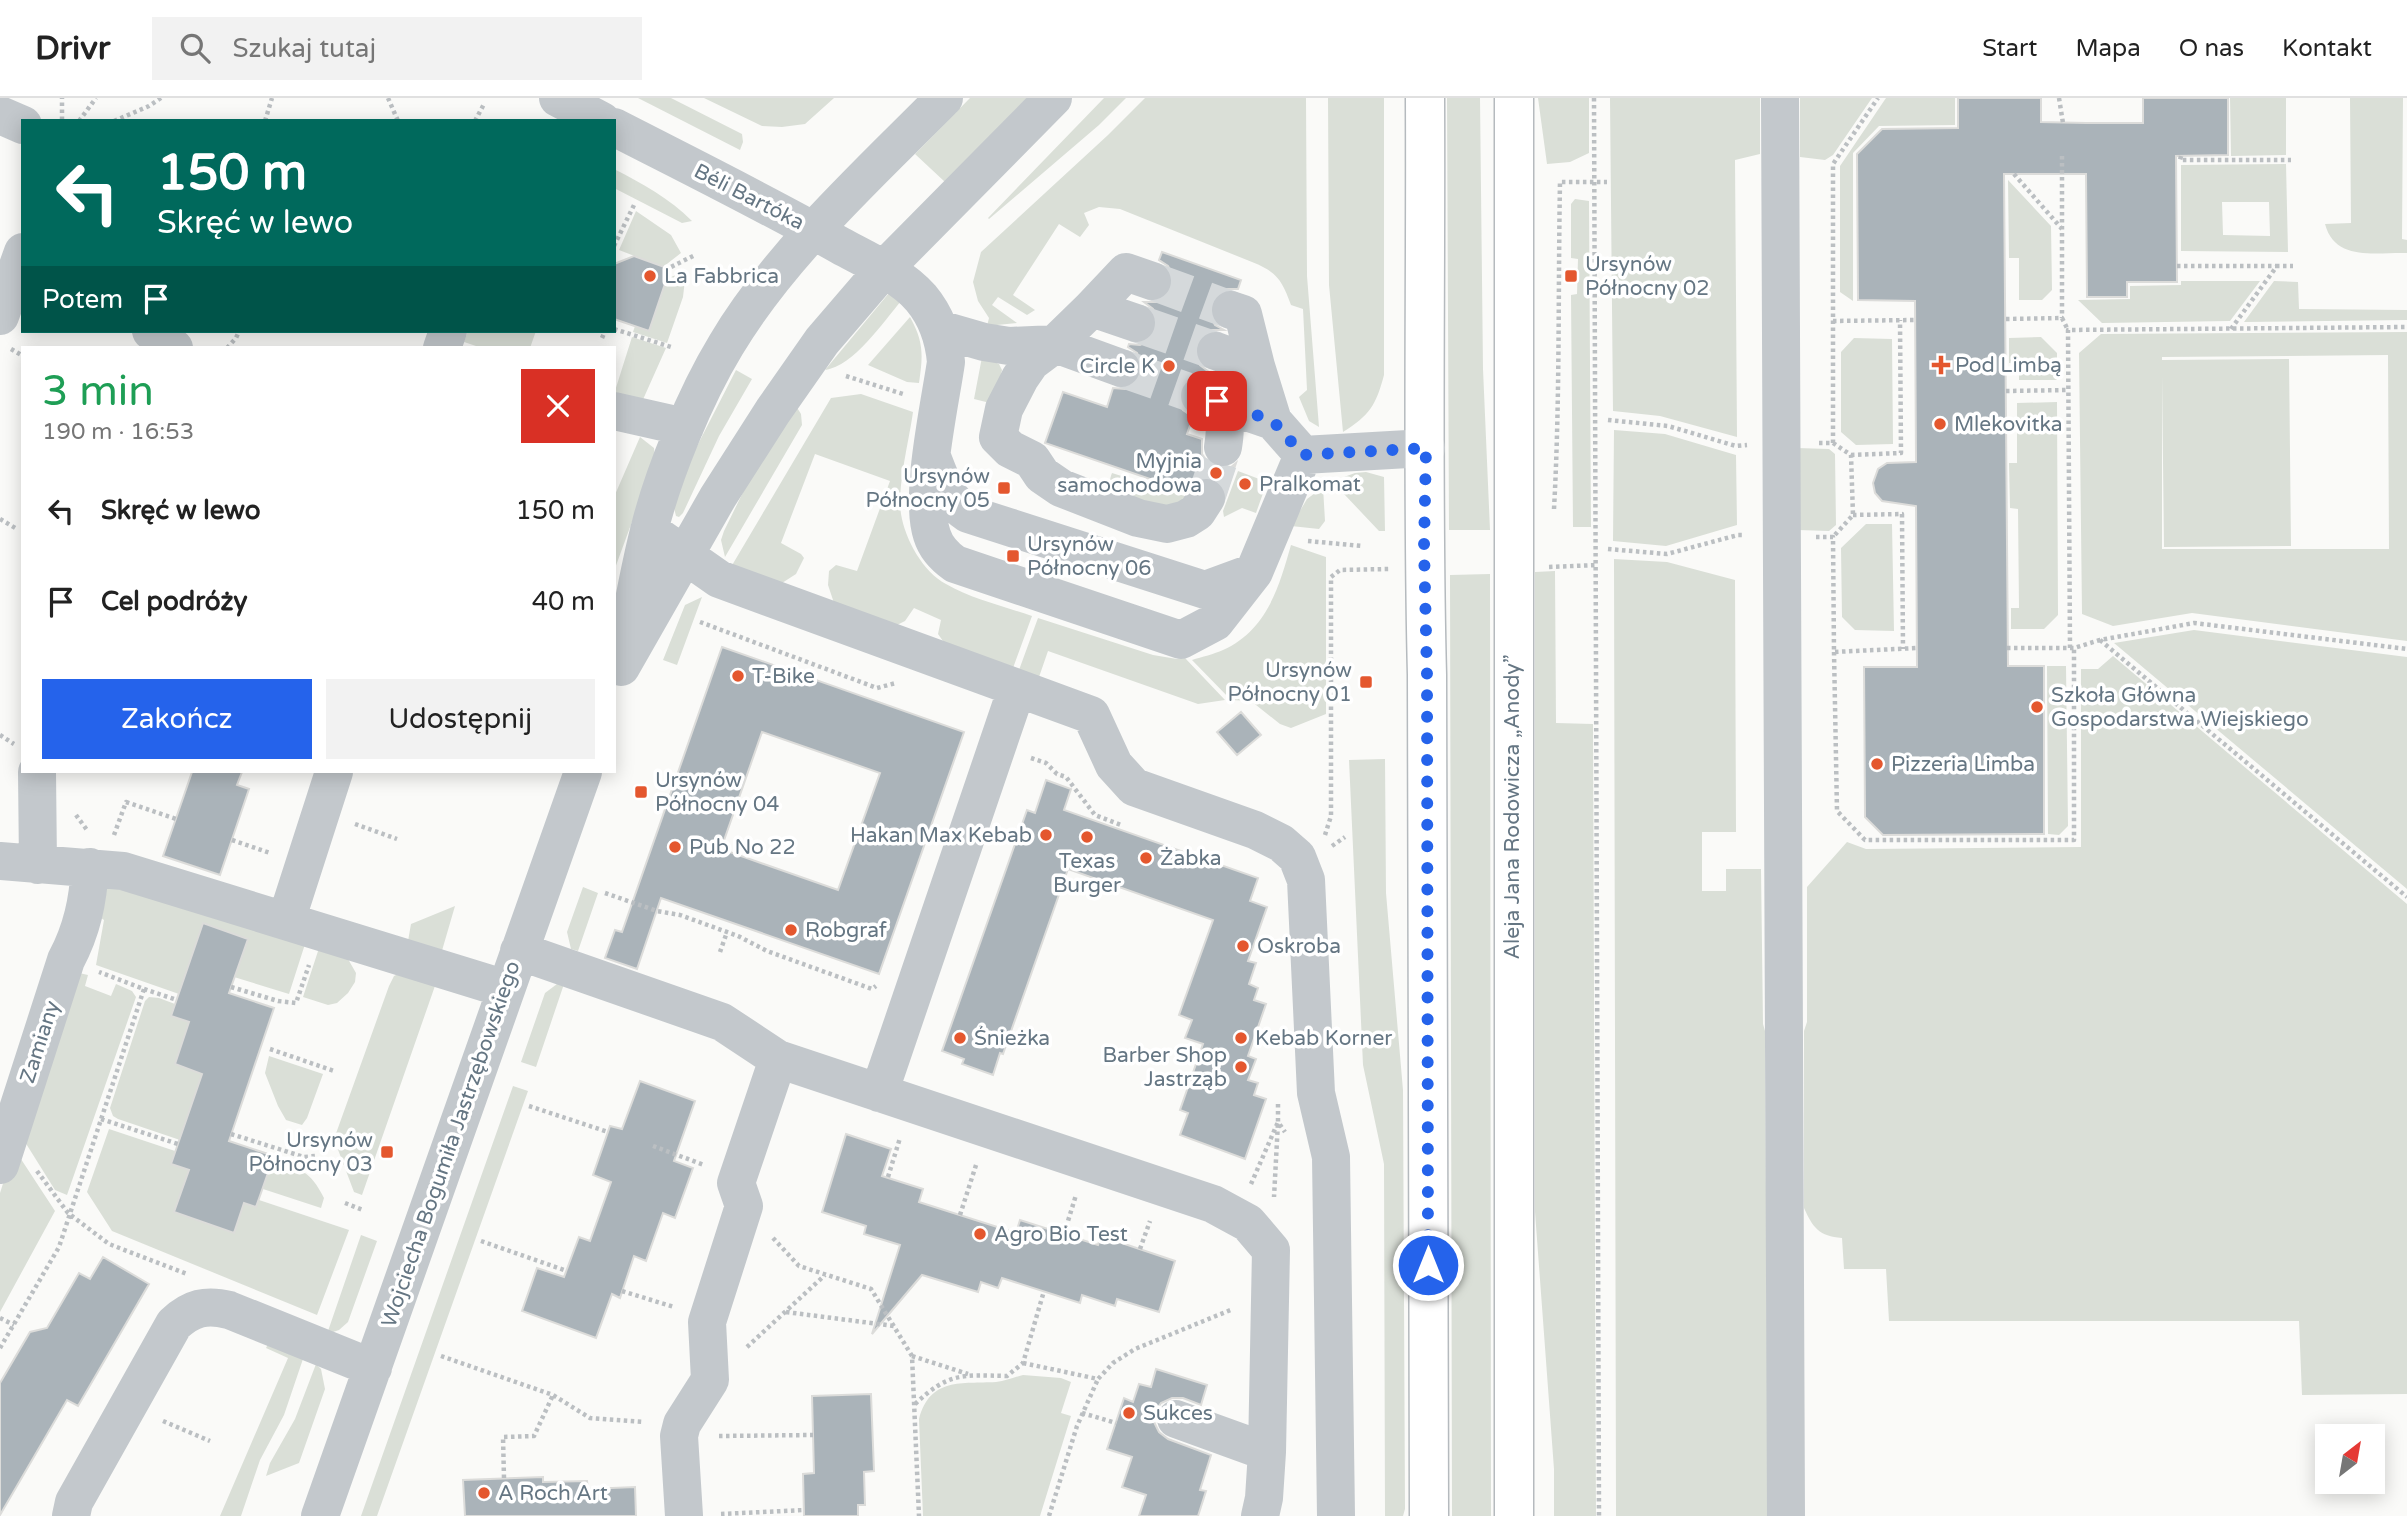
<!DOCTYPE html>
<html lang="pl">
<meta charset="utf-8">
<style>
body{margin:0;font-family:"Varela Round",sans-serif;background:#f2f2f2;color:#222;height:100vh;display:flex;flex-direction:column;font-size:26px;white-space:nowrap}
*{box-sizing:border-box;margin:0}
p{font-size:23px;color:#767676}
.icon{flex:none;width:38px;height:38px;fill:none;stroke:currentColor;stroke-width:2;stroke-linecap:round;stroke-linejoin:round}
.map{position:relative;flex:1;overflow:hidden}
.drawer{position:absolute;left:21px;top:248px;width:595px;height:427px;display:flex;flex-direction:column;background:#fff;border-radius:0px;box-shadow:0 4px 18px #0003}
.drawer>*{flex:none}
.hud{position:absolute;left:21px;top:21px;width:595px;height:214px;border-radius:0px;box-shadow:0 4px 18px #0003;background:#00695c;color:#fff;overflow:hidden}
.needle{width:46px;rotate:31deg}
.fabs{position:absolute;left:2315px;top:1326px;display:grid;gap:14px}
.fabs a{display:grid;place-items:center;width:70px;height:70px;border-radius:0px;background:#fff;box-shadow:0 4px 18px #0003;font-size:35px}
.pin{position:absolute;display:grid;place-items:center;width:60px;height:60px;color:#fff;margin:-30px;border-radius:14px;box-shadow:0 4px 10px #0006}
.me{position:absolute;width:77px;margin:-38px;rotate:0deg;stroke-linejoin:round;filter:drop-shadow(0 0 5px #0008)}
.turn{display:flex;align-items:center;gap:24px;height:147px;padding:0 21px;font-size:32px}
.turn .icon{width:91px;height:91px;stroke-width:2.5}
.turn b{display:block;font-size:49px;line-height:60px}
.then{display:flex;align-items:center;height:66px;padding:0 21px;background:#0003;gap:14px;font-size:26px}
.round{display:grid;place-items:center;flex:none;width:74px;height:74px;border-radius:0px;background:#f2f2f2}
.headline{display:flex;align-items:center;justify-content:space-between;height:119px;padding:0 21px}
h1{font-size:42px;font-weight:600;line-height:52px;color:#1e9e55}
.button{display:flex;gap:14px;margin-top:auto;padding:14px 21px}
.button a{flex:1;height:80px;border-radius:0px;background:#2563eb;color:#fff;font-size:28px;font-weight:600;line-height:80px;text-align:center}
.button a+a{background:#f2f2f2;color:#222}
ul{padding:0;list-style:none}
li{display:flex;align-items:center;gap:21px;height:91px;padding:0 21px}
li div{flex:1}
li b{display:block;font-size:26px}
li em{font-style:normal}
header{display:flex;align-items:center;gap:42px;box-sizing:border-box;height:98px;padding:0 35px;background:#fff;border-bottom:2px solid #e0e0e0}
header strong{font-size:33px}
nav{display:flex;gap:38px;margin-inline-start:auto;font-size:24px}
.search{width:490px;height:63px;background:#f2f2f2;display:flex;align-items:center;gap:18px;box-sizing:border-box;padding:0 24px;border-radius:0px;color:#767676;font-size:26px}
.map>svg:first-child{display:block}
</style>
<header>
<strong>Drivr</strong>
<div class="search"><svg class="icon" aria-label="search" viewBox="0 0 24 24"><circle cx="10" cy="10" r="6"/><path d="M15 15l6 6"/></svg>Szukaj tutaj</div>
<nav><a>Start</a><a>Mapa</a><a>O nas</a><a>Kontakt</a></nav>
</header>
<div class="map">
<svg width="2407" height="1418" viewBox="0 0 2407 1418">
<rect width="100%" height="100%" fill="#fafaf8"/>
<!-- green -->
<path fill="#dadfd7" fill-rule="evenodd" d="M638 0H671L742 36 743 44 740 52Z
M704 0H834L805 26 782 29 762 28Z
M970 0H1027L945 84 915 56Z
M1104 0H1126L1099 27 989 121 988 120Z
M1145 0H1306L1307 178 1319 329 1309 323 1299 299 1307 292 1303 211 1291 207C1282 182 1277 174 1252 164L1120 111 1099 109 1084 115 1089 127 1080 139 1059 126 1013 197 1035 212 1027 217 998 199 992 207 1017 225 987 228 989 220 978 203 973 184 981 154 1108 37Z
M1328 0H1384V277C1376 307 1370 317 1343 334L1329 187Z
M1447 0H1480L1483 271 1490 432H1449Z
M1538 0H1589V55L1570 64 1547 66Z
M1610 0H1760V56L1735 62 1737 339 1660 318 1613 313Z
M1800 0H1872L1833 57 1825 62 1800 59Z
M1886 0H1955V27L1879 28 1853 55V203L1840 194V68Z
M2230 0H2286V57L2231 58Z
M2350 0H2403L2402 141 2407 142V155C2376 154 2335 164 2325 126L2351 125Z
M2286 66 2288 154 2181 153V67ZM2222 104H2269L2270 138 2223 137Z
M614 71C643 86 669 100 692 123L682 125 614 90Z
M2008 82 2051 128 2052 192 2042 202H2019V160H2009Z
M1575 101 1589 103 1591 429H1573L1571 197 1577 196 1578 161 1571 160V106Z
M636 113 671 137 681 155 663 169 619 152Z
M686 173 683 199 667 245 633 234 635 228 649 233 668 178 671 179Z
M2181 183H2260L2230 223 2102 225 2078 202 2130 201V188L2181 187Z
M2274 183 2298 184 2299 211 2407 212V222L2244 224Z
M889 195 902 202C883 224 854 268 825 272Z
M910 219C924 244 923 258 919 285L907 284 868 267Z
M468 233H536L530 250H482L464 244Z
M2407 234V543L2192 515 2113 528 2082 516 2079 255 2101 236ZM2388 257 2389 451H2162V278L2164 449 2291 448 2289 261 2162 262V259Z
M632 239 666 250 641 306 614 296Z
M2041 239 2057 255V282H2019V266L2009 265V240Z
M1854 240 1892 241 1893 346 1856 347 1841 334V254Z
M982 259 999 266 1002 272 994 306 974 301Z
M736 272 752 281 719 338 683 415 679 419 676 418 673 406 695 352Z
M861 296 913 314C909 343 897 388 901 416 905 441 923 474 946 486 972 501 1003 508 1032 518L1013 570 945 546 938 536 941 522 914 510 905 523 897 527 834 505 828 487 829 473 836 467 857 473 890 383 815 356 781 445 801 456 804 460 796 476 782 485 731 469 831 300Z
M2057 304 2058 517 2044 531H2011V510H2019L2018 411 2010 410 2009 365H2017V305Z
M796 308 801 316 802 327 725 459 721 442 724 433 749 382Z
M1614 332 1665 336 1736 357 1737 427 1666 448 1613 443Z
M640 339 654 350 655 361 614 473V399Z
M1797 350 1829 351 1835 356 1836 427 1829 433 1798 432Z
M1238 373 1267 384 1256 415 1242 410 1224 419 1223 413Z
M1366 374 1384 379 1385 433H1379L1344 396V379L1355 375Z
M1112 375 1194 401 1175 414 1115 394C1109 387 1109 383 1112 375Z
M1323 389 1325 423 1319 431 1291 428 1307 401Z
M1866 426H1892L1894 533 1855 532 1842 519 1841 450Z
M1291 447 1326 459V616L1291 630 1280 626 1251 603 1231 602 1192 562C1202 559 1214 556 1223 552 1267 532 1279 489 1291 447Z
M1614 461 1667 464 1735 482 1736 734H1702V793H1726V771H1761L1763 926 1765 933 1768 1418H1616Z
M1555 473 1556 625 1593 626 1596 1418H1554V1371L1535 1114V474Z
M1490 476 1491 1418H1452L1450 477Z
M702 499 677 567 663 562 685 507Z
M1038 520 1153 557 1177 561 1185 560 1225 602 1198 606 1048 553 1039 579 1019 572Z
M2194 532 2407 559V791L2114 545Z
M2113 558 2407 806V1296L2302 1297 2299 1223H1889L1886 1171H1844L1842 1140C1819 1138 1813 1130 1804 1110V933L1807 924V789L1847 744 1866 751 2081 749V571H2098Z
M2047 568H2066L2068 728 2059 737 2048 736Z
M1385 661 1386 795 1403 992 1405 1411 1403 1418H1385L1384 1066 1363 967 1349 662Z
M110 787 306 843 289 896 234 879 248 841 203 826 179 896 96 867 104 822 101 820 97 801Z
M583 789 598 795 578 853 571 851 567 834Z
M455 808 441 856 408 843 411 826Z
M320 847 344 854 356 875 355 884 348 895 337 905 328 907 303 899Z
M79 875 88 877 85 888 111 898 116 886 132 893 136 899 67 1097 55 1092 20 1036Z
M400 875 436 885 362 1097 354 1094 334 1041 389 888 394 878Z
M561 883H565L536 969 521 964 545 895Z
M149 899 159 900 175 906 171 918 201 928 186 934 175 965 202 976 180 1042 118 1021 113 1018 110 1010 145 903Z
M269 958 323 976 307 1020 302 1027 286 1022 278 1008 265 975Z
M513 988 528 993 377 1418H361Z
M109 1031 175 1053 171 1066 201 1076 233 1135 244 1105 256 1109 259 1102 349 1132 317 1217 112 1133 87 1094Z
M13 1054 17 1055 55 1113 0 1214V1095Z
M272 1062C300 1071 310 1072 324 1100L321 1110 263 1091Z
M361 1137 377 1143 348 1224 339 1232 327 1236Z
M269 1244 304 1258 284 1317 260 1362 241 1418H220L288 1260 266 1250Z
M316 1266 321 1271 325 1291 299 1365 266 1378 270 1365 295 1321Z
M1023 1277 1061 1280 1071 1284 1061 1315 1071 1318 1040 1418H923L919 1321C930 1279 962 1286 996 1284 1006 1283 1014 1279 1023 1277Z"/>
<!-- building -->
<path fill="#aab3b9" stroke="#dcdcda" stroke-width="2" fill-rule="evenodd" d="M1958 0H2041V24L2086 25H2143V0H2228V57L2176 58 2177 184H2127V199H2087L2086 76H2004L2008 568H2044V736L1883 737 1865 719 1864 569H1917L1916 408 1882 403 1875 395 1873 385 1878 371 1887 365 1916 364 1915 203 1858 202 1857 56 1882 31 1958 30Z
M1162 154 1241 182 1238 191H1226L1217 195 1211 204 1210 217 1215 227 1224 232H1212L1203 236 1195 246V257L1200 267 1209 274 1208 277 1196 276 1186 281 1179 292 1178 302 1183 312 1193 319 1187 336 1202 341V356L1209 366 1220 371 1230 370 1236 365 1226 394 1218 382 1208 378 1195 381 1185 393 1045 345 1063 294 1107 309 1113 290 1125 291 1134 287 1141 278 1142 266 1137 255 1128 249 1129 246 1140 247 1150 242 1156 233 1157 220 1153 211 1144 204H1157L1167 199 1172 191 1173 178 1168 168 1159 162Z
M634 158 670 171 649 233 614 221V166Z
M722 549 964 634 879 876 661 800 637 871 605 860 615 832 622 834ZM762 634 880 675 838 792 721 751Z
M1241 614 1261 637 1237 657 1217 634Z
M192 674H242L237 687 249 691 220 777 163 758Z
M1046 682 1071 691 1064 712 1258 780 1250 803 1267 809 1248 863 1256 865 1249 886 1258 890 1254 902 1266 906 1248 958 1256 961 1248 982 1258 985 1254 997 1266 1001 1245 1061 1180 1037 1188 1015 1180 1012 1203 946 1185 940 1192 922 1179 917 1213 822 1068 771 1003 956 1000 955 993 977 962 966 964 961 942 953 1027 712 1035 715Z
M203 825 248 841 229 895 274 910 229 1043 274 1058 256 1109 244 1105 234 1135 174 1114 189 1072 171 1066 202 976 175 966 189 924 171 918Z
M640 983 695 1003 674 1063 693 1070 675 1120 663 1115 646 1163 634 1158 620 1200 612 1196 596 1240 522 1213 537 1170 564 1179 579 1139 590 1143 611 1084 593 1077 610 1028 622 1031Z
M846 1036 891 1051 882 1078 923 1091 919 1104 1016 1135 1020 1122 1098 1147 1101 1138 1175 1163 1159 1214 1117 1201 1115 1208 1082 1197 1080 1205 1002 1180 998 1190 981 1184 978 1194 922 1177 872 1236 900 1147 864 1136 866 1128 822 1114Z
M103 1159 149 1186 78 1308 67 1302 0 1417V1285L30 1234 47 1230 79 1175 90 1181Z
M1156 1271 1207 1287 1201 1307 1183 1300H1172L1161 1305 1155 1314 1154 1324 1159 1334 1168 1341 1211 1357 1200 1392 1206 1393 1198 1418H1139L1146 1397 1122 1389 1132 1359 1107 1351 1124 1300 1133 1304 1139 1286 1151 1289Z
M871 1296 874 1373 864 1374 865 1407H858V1418H804L803 1376 814 1375 812 1298Z
M543 1379V1384L587 1383 588 1391 635 1389 636 1418H465L463 1382Z"/>
<g fill="none" stroke-linecap="round" stroke-linejoin="round">
<!-- minor-tunnel -->
<path stroke="#d5d9db" stroke-width="38" stroke-dasharray="38 19" stroke-linecap="butt" d="M1152 183 1231 212
M1136 225 1216 253
M1121 270 1200 298
M1206 400 1223 349"/>
<defs>
<path id="major" d="M1425 0C1426 192 1422 385 1427 577L1429 1418
M1514 0V1418"/>
</defs>
<!-- major casing -->
<use href="#major" stroke="#b5babe" stroke-width="41"/>
<!-- path -->
<path stroke="#bbbfc2" stroke-width="4.5" stroke-dasharray="3.5 3.5" stroke-linecap="butt" d="M388 0 398 23
M1594 0 1599 1418
M2059 0 2063 25
M62 22V0
M79 23 96 0
M114 23 149 8 161 0
M265 23 272 0
M475 23 484 6
M2062 58V220
M2181 58 2180 62H2291
M2014 76 2062 131
M614 148 635 105
M2177 168H2277
M665 172 695 157
M2006 221 2062 220 2068 232
M1833 223 1915 222
M614 231 671 249
M2231 231 2277 168H2293
M602 240 605 233
M227 250 236 240 239 233
M11 251 23 258
M846 278 903 296
M2006 293 2068 292
M1608 322 1668 328 1736 348 1747 347
M1819 345H1833L1851 357 1853 417 1833 439
M1833 345V66L1878 0
M1851 357 1901 355 1900 222
M1554 411C1560 302 1558 193 1560 84H1607
M1853 417 1902 416 1903 551
M0 421 17 431
M1816 439H1833L1834 554 1917 550
M1308 443 1362 448
M1608 451 1667 456 1738 437H1744
M1549 469 1597 467
M700 524 877 590 896 585
M2100 542 2407 799
M2007 550H2074L2100 542 2194 525 2407 551
M2070 550 2068 232 2407 229
M1834 554 1837 713 1865 742H2074V550
M0 637 14 646
M1031 660 1046 665 1057 676 1066 679 1095 717 1121 727
M76 717 87 732
M355 726 397 741
M114 737 126 704 176 721
M1325 737 1331 718V479L1340 472 1389 471
M232 742 270 755
M1332 748 1345 739
M605 795 657 813 680 817 738 838 767 853 872 891 876 888
M720 854 727 834
M231 889 278 903 296 905 309 867
M144 891 177 902
M270 951 334 973
M1278 1006V1024L1285 1034
M529 1008 608 1034
M101 1021 178 1046
M231 1036 304 1059 315 1058
M653 1048 704 1067
M37 1073 68 1115 109 1146 187 1176
M888 1079 900 1040
M1251 1086 1278 1024 1274 1099
M345 1105 363 1112
M960 1117 977 1064
M1064 1136 1076 1097
M773 1140 799 1168 871 1191 912 1258 919 1418
M481 1143 567 1173
M1140 1151 1150 1123
M622 1193 674 1209
M786 1214 894 1228
M0 1220 14 1227
M747 1249 825 1177
M0 1250 59 1149 144 891 99 874
M441 1258 553 1297 590 1320 644 1324
M912 1258 968 1276
M1023 1265 1098 1281 1113 1265 1135 1251 1233 1211
M915 1306C949 1274 962 1277 1007 1278L1023 1265 1044 1193
M1082 1315 1116 1325
M163 1323 210 1343
M719 1338 813 1337
M504 1380 503 1339 534 1338 553 1297
M721 1416 804 1412
M1049 1418 1077 1328 1098 1281"/>
<!-- minor -->
<path stroke="#c3c8cc" stroke-width="38" d="M558 0 602 23
M1780 0 1786 1418
M0 17 23 27
M614 29C690 68 767 106 841 148 867 162 901 177 921 200 936 218 944 241 946 264 940 306 919 399 932 437 936 450 945 459 955 466L1181 542 1215 524 1254 474 1303 357
M1092 210 1126 174 1152 183
M1231 212 1243 216 1256 268
M0 218 23 154
M1136 225 1092 210 1055 246 1031 264 1020 280 1004 311 998 339 1010 351 1032 362 1042 377 1061 390 1138 420 1167 426 1186 421 1197 414 1206 400
M939 231 984 244 1009 248 1055 246 1121 270
M151 233 174 250
M442 250 448 233
M1216 253 1256 268 1273 323
M1200 298 1273 323 1303 357
M1217 303C1226 320 1226 331 1223 349
M614 313 685 329
M1303 357 1426 350
M932 359C941 382 947 402 968 416L1205 492 1254 474
M649 432 719 481 1091 617 1114 667 1134 689 1255 732 1281 745 1297 759 1306 782 1316 995 1331 1059 1336 1418
M627 538C634 503 640 468 649 433 663 376 695 298 726 247 780 156 870 75 944 0
M621 569 718 399 773 313 822 243 883 172 1053 0
M37 674 38 767
M0 763 123 773 506 891
M286 823 334 674
M519 853 722 924 778 961 1213 1106 1248 1125 1271 1152 1267 1354 1264 1400 1260 1418
M879 995 1017 590
M0 1067 66 862C82 832 88 803 90 769
M1176 1321 1267 1354
M71 1418 74 1404 174 1226C191 1210 206 1206 229 1212L373 1270
M320 1418 583 674
M684 1418 679 1338 682 1326 710 1282 707 1224 744 1108 736 1085 778 961"/>
<!-- major -->
<use href="#major" stroke="#fff" stroke-width="38"/>
</g>
<g fill="none" stroke-linecap="round" stroke-linejoin="round">
<!-- route -->
<path stroke="#2563eb" stroke-width="12" stroke-dasharray="0 21.6" d="M1217 303 1273 323 1303 357 1426 350 1424 449 1427 577 1428 1167"/>
</g>
<!-- markers -->
<g fill="#e4572e" stroke="#fff" stroke-width="2.5">
<circle cx="650" cy="178" r="7"/>
<rect x="1564" y="171" width="14" height="14" rx="3.5"/>
<path d="M1937.5 256.5h7v7h7v7h-7v7h-7v-7h-7v-7h7z"/>
<circle cx="1169" cy="268" r="7"/>
<circle cx="1940" cy="326" r="7"/>
<circle cx="1216" cy="375" r="7"/>
<circle cx="1245" cy="386" r="7"/>
<rect x="997" y="383" width="14" height="14" rx="3.5"/>
<rect x="1006" y="451" width="14" height="14" rx="3.5"/>
<circle cx="738" cy="578" r="7"/>
<rect x="1359" y="577" width="14" height="14" rx="3.5"/>
<circle cx="2037" cy="609" r="7"/>
<circle cx="1877" cy="666" r="7"/>
<rect x="634" y="687" width="14" height="14" rx="3.5"/>
<circle cx="1046" cy="737" r="7"/>
<circle cx="1087" cy="739" r="7"/>
<circle cx="675" cy="749" r="7"/>
<circle cx="1146" cy="760" r="7"/>
<circle cx="791" cy="832" r="7"/>
<circle cx="1243" cy="848" r="7"/>
<circle cx="960" cy="940" r="7"/>
<circle cx="1241" cy="940" r="7"/>
<circle cx="1241" cy="969" r="7"/>
<rect x="380" y="1047" width="14" height="14" rx="3.5"/>
<circle cx="980" cy="1136" r="7"/>
<circle cx="1129" cy="1315" r="7"/>
<circle cx="484" cy="1395" r="7"/>
</g>
<g text-anchor="middle" dominant-baseline="central" stroke-width="7" stroke-linejoin="round" paint-order="stroke">
<!-- street labels -->
<g font-size="21" fill="#657683" stroke="#fff">
<text transform="translate(749 99) rotate(27)">Béli Bartóka</text>
<text transform="translate(1512 709) rotate(-90)">Aleja Jana Rodowicza „Anody”</text>
<text transform="translate(40 944) rotate(-72)">Zamiany</text>
<text transform="translate(451 1046) rotate(-71)">Wojciecha Bogumiła Jastrzębowskiego</text>
</g>
<!-- poi labels -->
<g font-size="21" fill="#657683" stroke="#fff" text-anchor="start">
<text x="1585" y="166">Ursynów<tspan x="1585" dy="24">Północny 02</tspan></text>
<text x="664" y="178">La Fabbrica</text>
<text x="1955" y="267">Pod Limbą</text>
<text x="1155" y="268" text-anchor="end">Circle K</text>
<text x="1954" y="326">Mlekovitka</text>
<text x="1202" y="363" text-anchor="end">Myjnia<tspan x="1202" dy="24">samochodowa</tspan></text>
<text x="990" y="378" text-anchor="end">Ursynów<tspan x="990" dy="24">Północny 05</tspan></text>
<text x="1259" y="386">Pralkomat</text>
<text x="1027" y="446">Ursynów<tspan x="1027" dy="24">Północny 06</tspan></text>
<text x="1352" y="572" text-anchor="end">Ursynów<tspan x="1352" dy="24">Północny 01</tspan></text>
<text x="752" y="578">T-Bike</text>
<text x="2051" y="597">Szkoła Główna<tspan x="2051" dy="24">Gospodarstwa Wiejskiego</tspan></text>
<text x="1891" y="666">Pizzeria Limba</text>
<text x="655" y="682">Ursynów<tspan x="655" dy="24">Północny 04</tspan></text>
<text x="1032" y="737" text-anchor="end">Hakan Max Kebab</text>
<text x="689" y="749">Pub No 22</text>
<text x="1160" y="760">Żabka</text>
<text x="1087" y="763" text-anchor="middle">Texas<tspan x="1087" dy="24">Burger</tspan></text>
<text x="805" y="832">Robgraf</text>
<text x="1257" y="848">Oskroba</text>
<text x="974" y="940">Śnieżka</text>
<text x="1255" y="940">Kebab Korner</text>
<text x="1227" y="957" text-anchor="end">Barber Shop<tspan x="1227" dy="24">Jastrząb</tspan></text>
<text x="373" y="1042" text-anchor="end">Ursynów<tspan x="373" dy="24">Północny 03</tspan></text>
<text x="994" y="1136">Agro Bio Test</text>
<text x="1143" y="1315">Sukces</text>
<text x="498" y="1395">A Roch Art</text>
</g>
</g>
</svg>
<div class="fabs">
<a><svg class="needle" viewBox="-14 -14 28 28"><path d="M0-13l5 13h-10z" fill="#e53935"/><path d="M0 13l5-13h-10z" fill="#767676"/></svg></a>
</div>
<div class="pin" style="left:1217px;top:303px;background:#d93025"><svg class="icon" aria-label="arrive" viewBox="0 0 24 24"><path d="M6 21V4h12l-3 4 3 4H6"/></svg></div>
<svg class="me" style="left:1428px;top:1167px" viewBox="-20 -20 40 40"><circle r="17" fill="#2563eb" stroke="#fff" stroke-width="3"/><path d="M0-11L8 9 0 5-8 9z" fill="#fff"/></svg>
<div class="hud">
<div class="turn"><svg class="icon" aria-label="left" viewBox="0 0 24 24"><path d="M17 20v-9H6M10 6l-5 5 5 5"/></svg><div><b>150 m</b>Skręć w lewo</div></div>
<div class="then">Potem<svg class="icon" aria-label="arrive" viewBox="0 0 24 24"><path d="M6 21V4h12l-3 4 3 4H6"/></svg></div>
</div>
<section class="drawer">
<div class="headline"><div><h1>3 min</h1><p>190 m · 16:53</p></div><a class="round" style="background:#d93025;color:#fff"><svg class="icon" aria-label="close" viewBox="0 0 24 24"><path d="M6 6l12 12M18 6L6 18"/></svg></a></div>
<ul>
<li><svg class="icon" aria-label="left" viewBox="0 0 24 24"><path d="M17 20v-9H6M10 6l-5 5 5 5"/></svg><div><b>Skręć w lewo</b></div><em>150 m</em></li>
<li><svg class="icon" aria-label="arrive" viewBox="0 0 24 24"><path d="M6 21V4h12l-3 4 3 4H6"/></svg><div><b>Cel podróży</b></div><em>40 m</em></li>
</ul>
<div class="button"><a>Zakończ</a><a>Udostępnij</a></div>
</section>
</div>
